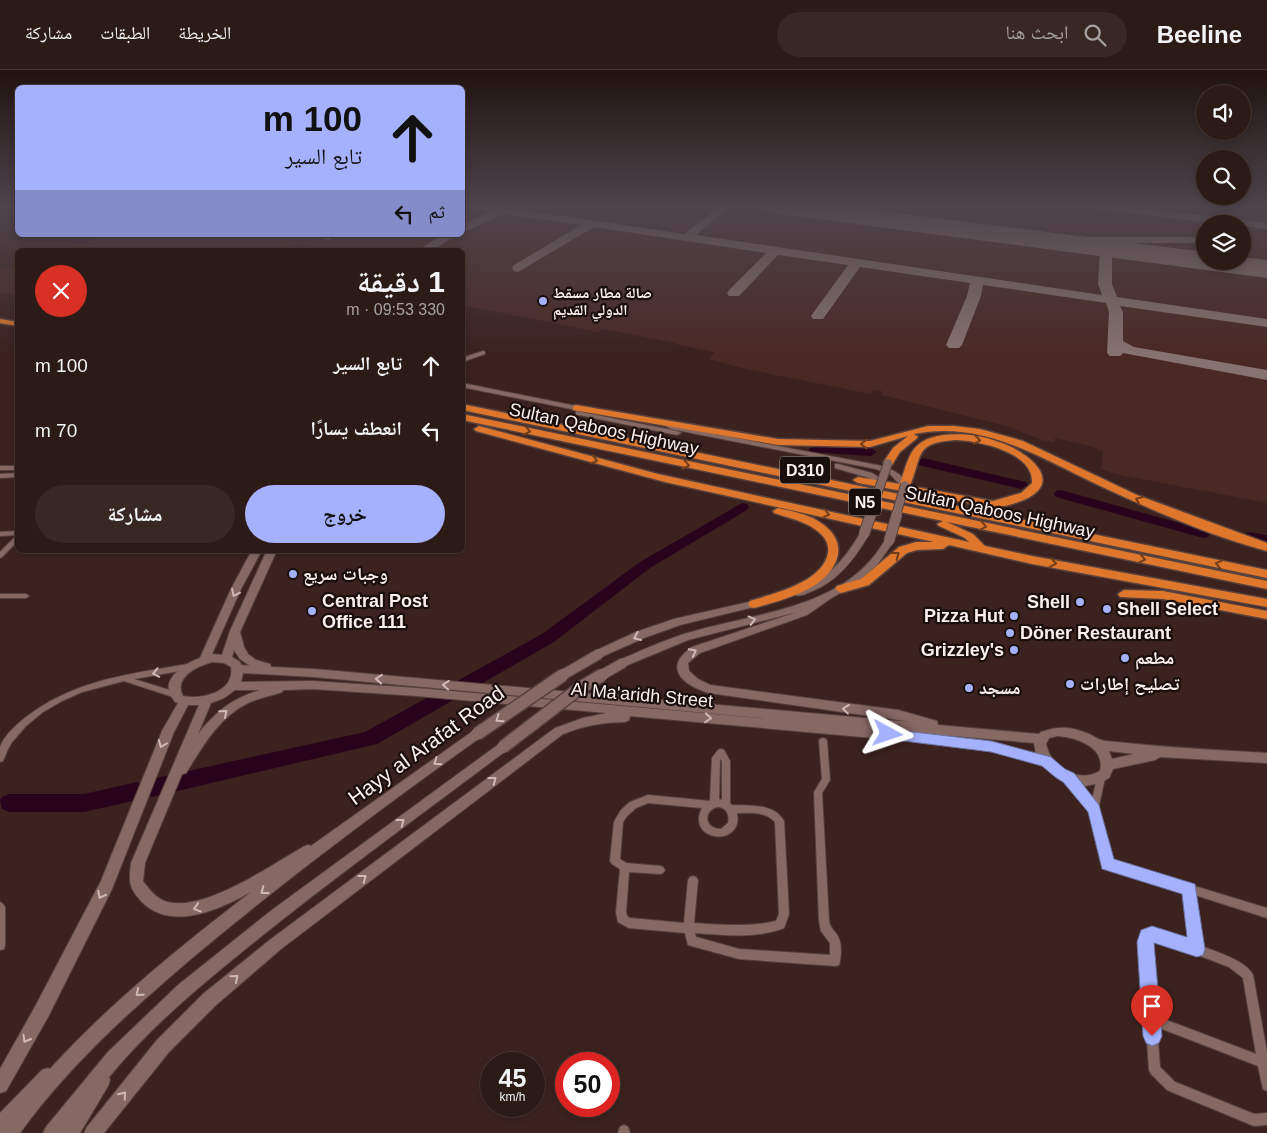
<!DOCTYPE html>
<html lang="ar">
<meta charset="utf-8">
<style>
body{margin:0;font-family:Arial,"Noto Naskh Arabic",sans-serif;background:#382723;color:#f1f3f6;direction:rtl;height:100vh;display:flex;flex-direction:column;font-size:19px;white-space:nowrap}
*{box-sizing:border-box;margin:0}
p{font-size:16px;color:#a6a1a1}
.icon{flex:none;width:28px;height:28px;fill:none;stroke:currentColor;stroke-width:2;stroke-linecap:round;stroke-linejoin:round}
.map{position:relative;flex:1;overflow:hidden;direction:ltr}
.panel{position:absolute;left:15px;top:178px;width:450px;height:305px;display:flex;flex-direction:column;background:#2c1a16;border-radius:8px;box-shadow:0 2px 8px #0003,0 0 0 1px #483835;direction:rtl}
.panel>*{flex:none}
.hud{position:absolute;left:15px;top:15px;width:450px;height:152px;border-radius:8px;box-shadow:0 2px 8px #0003,0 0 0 1px #483835;direction:rtl;background:#a5b1fc;color:#111;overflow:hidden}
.tools{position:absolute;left:1196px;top:15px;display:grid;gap:10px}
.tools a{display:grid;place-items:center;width:55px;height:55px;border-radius:50%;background:#2c1a16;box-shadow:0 2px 8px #0003,0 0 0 1px #483835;font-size:25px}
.speed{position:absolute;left:480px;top:982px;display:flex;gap:10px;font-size:25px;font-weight:700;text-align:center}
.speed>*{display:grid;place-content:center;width:65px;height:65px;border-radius:50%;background:#2c1a16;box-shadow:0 2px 8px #0003,0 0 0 1px #483835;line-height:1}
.speed small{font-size:12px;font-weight:400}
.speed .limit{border:8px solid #d22;background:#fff;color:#111}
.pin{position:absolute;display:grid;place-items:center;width:42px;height:42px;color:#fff;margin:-51px -21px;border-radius:50% 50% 50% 0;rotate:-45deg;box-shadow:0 0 5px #0007}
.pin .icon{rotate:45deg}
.me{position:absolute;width:55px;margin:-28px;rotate:95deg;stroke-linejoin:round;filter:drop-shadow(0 0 4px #0008)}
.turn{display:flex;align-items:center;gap:18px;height:105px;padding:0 20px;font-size:22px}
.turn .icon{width:65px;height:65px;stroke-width:2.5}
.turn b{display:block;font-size:35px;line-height:42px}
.then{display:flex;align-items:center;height:48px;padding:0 20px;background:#0003;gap:10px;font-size:19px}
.round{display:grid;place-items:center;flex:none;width:52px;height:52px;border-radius:26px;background:#382723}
.overview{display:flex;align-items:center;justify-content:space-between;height:85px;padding:0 20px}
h1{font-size:30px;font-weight:800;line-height:38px}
.cta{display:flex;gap:10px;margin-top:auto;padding:10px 20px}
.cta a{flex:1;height:58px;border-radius:30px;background:#a5b1fc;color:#111;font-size:20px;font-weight:800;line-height:58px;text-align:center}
.cta a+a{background:#382723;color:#f1f3f6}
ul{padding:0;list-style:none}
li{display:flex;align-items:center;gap:15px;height:65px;padding:0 20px}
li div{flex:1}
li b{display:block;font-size:19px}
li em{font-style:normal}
header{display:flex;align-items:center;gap:30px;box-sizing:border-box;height:70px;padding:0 25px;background:#2c1a16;border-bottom:1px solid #483835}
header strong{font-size:24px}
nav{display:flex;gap:28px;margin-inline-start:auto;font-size:18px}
.search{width:350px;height:45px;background:#382723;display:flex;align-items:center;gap:12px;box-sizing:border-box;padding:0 18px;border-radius:28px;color:#a6a1a1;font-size:19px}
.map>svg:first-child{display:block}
</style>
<header>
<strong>Beeline</strong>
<div class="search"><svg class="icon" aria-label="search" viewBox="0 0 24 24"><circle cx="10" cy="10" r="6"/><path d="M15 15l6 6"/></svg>ابحث هنا</div>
<nav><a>الخريطة</a><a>الطبقات</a><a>مشاركة</a></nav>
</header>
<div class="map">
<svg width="1267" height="1063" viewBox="0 0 1267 1063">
<rect width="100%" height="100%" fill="#3b221e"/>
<!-- built -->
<path fill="#492924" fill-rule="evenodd" d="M463 135H1267V433L1115 404 1101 399 1103 381 1094 379V377L1055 368 1054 372 1044 371 1006 356 882 325V321L874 320 871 324 745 299 709 289 715 282 674 274 675 273 605 259 597 262 463 235 462 180H328L295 174 280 180H60L107 165H462ZM1205 154H1242V191H1205Z
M17 194V226L0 222V200Z"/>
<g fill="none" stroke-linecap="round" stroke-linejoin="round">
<!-- river -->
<path fill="#28041c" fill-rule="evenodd" d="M815 375 871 378 877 382 871 386 810 382 809 379Z
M796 387 801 388 803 391C799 397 792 398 785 397L783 394 785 391Z
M923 388 1026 412 1028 415 1021 419 918 395 916 392Z
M1061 420 1208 461 1210 464 1208 467 1203 468 1056 427 1054 424 1056 421Z
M742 433 747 434 749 437 747 440 650 498 554 572 377 674 152 727 146 724 144 727 137 730 84 742H9L2 739 0 730 2 727 9 724H84L137 712 143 715 145 712 152 709 365 662 542 564 640 492Z
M1250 462 1267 465V475L1245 469 1243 466 1245 463Z"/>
<!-- taxiway -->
<path fill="#86726e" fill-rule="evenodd" d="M462 135 502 137 684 164 721 135H732L696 165 1102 225 1098 214 1100 178 1104 173 989 166 983 163 989 160 1089 167H1205V173H1124L1115 176 1112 179V214L1117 227 1267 249V257L1120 236 1123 242V271L1134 277 1267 300V310L1123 283 1120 286H1110L1107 283 1109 242 1106 233 983 215 981 226 962 275 959 278H949L946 275 967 226 970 213 860 197 823 249H813L811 246 848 195 778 185 739 226H729L727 223 729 220 766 183 594 157 518 202 514 201 512 198 514 195 581 155 503 144 462 163V155L490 142 466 138 462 137Z
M1082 135H1114L1267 153V159L1242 156V154H1220L1087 138Z
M324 165H339L328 170 324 169 322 167Z
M443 165H458L432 180 419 179Z"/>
<!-- runway -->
<path fill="#86726e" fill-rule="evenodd" d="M759 135H833L1205 182V191H1242V187L1267 190V208L772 143 763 140Z"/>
<defs>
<path id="street" d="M18 461V465L0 466V462Z
M18 465V471L2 487 0 488V482L16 466Z
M0 524H26L29 526 26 528H0Z
M188 594 191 595 192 597 191 599 134 609 179 623 180 625 179 627 176 628 124 611 82 622 62 631 43 642 26 656 12 672 8 679 3 691 0 692C0 688 0 681 0 677 4 666 16 655 25 648 73 610 130 604 188 594Z
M823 668 826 669 827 671 830 710 822 723 829 851C830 859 837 862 839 869 842 876 841 888 839 895L835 896 739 889 688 875 685 863 629 858 618 852 616 842 620 799 612 794 610 791 614 752 621 740 630 732 648 725 710 731 712 688 718 680 721 679 724 680 730 691V733L732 735C750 736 774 733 784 751L789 844 784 858C757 869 724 865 695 863L696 867 739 879 830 885V873L821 861 819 851 814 722 822 709 819 671 820 669ZM720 689 722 691V730L719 729ZM648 733 702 738C685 772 744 778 737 743 750 743 765 741 775 752L779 844 776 851C750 857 722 855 694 853L698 810 696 807 693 806 690 807 688 810 684 853 630 848 627 846 626 842 629 802 660 804 663 803 665 800 663 797 660 796 626 793 620 789 623 752 627 746 636 738ZM717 737C726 737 730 744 728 753L721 759C705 759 702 742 717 737Z
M1101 704 1104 705 1105 708 1098 740 1112 791 1267 838V848L1195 825 1202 876C1216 882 1247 891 1253 905L1267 982V1021L1263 1019 1258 996 1157 957 1160 997 1175 1012 1254 1044 1267 1043V1055L1254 1056 1167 1020 1151 1004 1149 1000 1140 872 1143 862 1152 859 1159 860 1191 872 1185 822 1105 797 1090 742 1066 709 1067 706 1070 705 1073 706 1092 730 1097 708 1098 705ZM1151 869 1159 870 1229 897 1243 908 1256 984 1156 946 1150 872Z
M0 832 3 834 5 837V875L4 879 0 880Z
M624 1055 628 1057 630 1063H618L620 1057Z"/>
<path id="secondary" d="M483 281 485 282V284L462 292V288Z
M462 313 586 338 590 340 586 342 462 317Z
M576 341 677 361 681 363 677 365 579 345H576Z
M668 355 877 395C891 398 901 403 909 415L905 418 902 417 890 404 876 399 671 359 667 357Z
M835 394H838L872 403 886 412 882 414 866 407 835 398Z
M0 396H18V400H0Z
M18 403V407L0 408V404Z
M864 461 869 464C855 489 837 512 810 522 805 524 800 527 795 525L793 523 795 521C828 509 843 492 861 462Z
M889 468 894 471 877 495 857 513 830 529 807 545 700 583 688 593 689 601 698 609 710 615 898 640 937 651 938 655 1039 664 1041 662C1059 656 1070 656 1089 664 1095 667 1099 670 1106 671 1160 677 1213 680 1267 683V693L1160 687 1155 690 1113 699 1109 708 1100 713 1086 716 1075 715 1060 710 1043 696 991 681 907 671 630 646 629 650 625 652C603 652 583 656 563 664L281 879 215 936 169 982 104 1063H84L87 1057 157 970 203 924 271 869 555 658 583 648 607 643 417 626 313 619 283 620 282 622C271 626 259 628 248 633 219 647 203 676 186 703L182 704 145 793 143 811C148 818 154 826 162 830 198 847 273 794 303 777L308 775 311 776 473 661 477 659 481 661 483 664 481 667C384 736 289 807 198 883 133 938 70 994 20 1063H0V1043L42 1000 48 998 50 999C110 933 181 876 251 822 220 839 172 862 142 832 128 817 129 812 131 793L199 635H188L174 662 112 819 48 947 6 1021 0 1023V999L36 935 101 811 162 661 178 633 175 632C173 629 170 625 169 621 165 606 188 592 200 588L231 519 252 480H262L241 519 212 584 222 585 230 561 267 480H277L240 562 244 577 248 584 256 590 270 594 271 597 314 599 910 652 898 650 709 623C683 615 662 598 692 577L797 542 688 570 623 597 619 596 618 593 619 590C643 580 666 569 691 562 749 545 828 539 870 491 876 485 881 476 886 469ZM234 580 240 589 250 596 241 595 240 592 232 587ZM212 592 224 593 231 597C235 622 202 630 183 626 173 607 198 596 212 592ZM243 603 314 607 815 653 417 618 313 611 241 612ZM235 620H260C233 628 215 642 198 664L211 633 224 628ZM918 663 1034 673 1036 684 991 671ZM1057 666C1076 667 1106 677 1100 701 1077 714 1051 697 1046 674L1049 668ZM1109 681 1134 684 1112 689Z
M762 529 767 532 766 534 680 555 644 568 599 588 595 587 594 584 595 581 636 562 674 549Z
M503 672 507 674 509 677 507 680C422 744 336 806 253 873 202 914 151 956 109 1007L110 1010 108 1016 80 1063H43L46 1057 108 982 178 915 272 840 499 674Z"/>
<path id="highway" d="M0 249 18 252V256L0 253Z
M462 334 1267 500V508L462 340Z
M576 335 778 369 870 371 928 356H954L980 359 1023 371 1137 425 1267 473V481C1214 467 1161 444 1111 421 1048 393 987 349 914 364L918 367 916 369 900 382 892 395 888 396 883 393 893 378 908 366 870 377 778 375 573 340V336Z
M462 344 1267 511V519L947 452 973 464 985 476 1032 486 1267 529V537L1032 494 949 475 943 479 917 480 907 483 869 515 841 523 835 519 837 516 861 509 899 477 916 472H934L665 412 476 361 474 359 479 356 658 404 969 472 965 468 939 456 937 454 943 451 462 350Z
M943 365C962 363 981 365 999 372 1022 379 1067 409 1026 429 1017 433 1004 437 993 437 980 437 965 432 952 430 921 424 889 419 858 413L853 410 858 407 900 414C909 387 910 370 943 365ZM956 370C979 371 1034 382 1032 413L1021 423 993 431 910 416C923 384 914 373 956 370Z
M778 438C791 441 807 444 818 451 851 471 840 500 812 517 794 527 773 533 754 538L750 537 748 534 750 531C774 523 822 513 828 483 830 470 820 462 810 456 799 450 786 447 774 443L773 441Z
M1124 520 1163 521 1267 541V549L1163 529 1120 527 1118 524Z"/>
</defs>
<!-- street casing -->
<use href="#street" stroke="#56413e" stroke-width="2"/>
<!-- secondary casing -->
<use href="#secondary" stroke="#56413e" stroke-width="2"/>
<!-- highway casing -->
<use href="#highway" stroke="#56413e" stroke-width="3"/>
<!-- street -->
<use href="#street" fill="#876964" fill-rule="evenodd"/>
<!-- secondary -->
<use href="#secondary" fill="#876964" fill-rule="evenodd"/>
<!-- highway -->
<use href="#highway" fill="#de762b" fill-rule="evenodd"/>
<defs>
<path id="secondary-bridge-far2" d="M870 445 888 393
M896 445 905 415"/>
<path id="secondary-bridge-far1" d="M864 464 871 444
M889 471 897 444
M561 606 599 584
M600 606 623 593"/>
<path id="secondary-bridge" d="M477 664 563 605
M503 677 580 618 602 605"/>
</defs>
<!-- secondary-bridge-far2 casing -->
<use href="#secondary-bridge-far2" stroke="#56413e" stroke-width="10" stroke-linecap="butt"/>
<!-- secondary-bridge-far1 casing -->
<use href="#secondary-bridge-far1" stroke="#56413e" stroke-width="12" stroke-linecap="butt"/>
<!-- secondary-bridge casing -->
<use href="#secondary-bridge" stroke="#56413e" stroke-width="15" stroke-linecap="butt"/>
<!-- secondary-bridge-far2 -->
<use href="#secondary-bridge-far2" stroke="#876964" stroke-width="8"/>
<!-- secondary-bridge-far1 -->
<use href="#secondary-bridge-far1" stroke="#876964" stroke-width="10"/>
<!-- secondary-bridge -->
<use href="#secondary-bridge" stroke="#876964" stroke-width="12"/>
</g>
<!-- one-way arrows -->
<defs><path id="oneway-chevron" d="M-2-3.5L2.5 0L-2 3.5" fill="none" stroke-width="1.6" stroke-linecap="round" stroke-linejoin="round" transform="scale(1.25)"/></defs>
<g stroke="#723d1a">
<use href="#oneway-chevron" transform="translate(527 361) rotate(12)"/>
<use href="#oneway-chevron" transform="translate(977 370) rotate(10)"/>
<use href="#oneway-chevron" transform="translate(864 374) rotate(180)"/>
<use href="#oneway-chevron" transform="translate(594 390) rotate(15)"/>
<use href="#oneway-chevron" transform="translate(686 395) rotate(12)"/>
<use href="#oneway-chevron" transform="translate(1139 430) rotate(-158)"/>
<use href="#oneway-chevron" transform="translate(826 444) rotate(12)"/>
<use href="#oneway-chevron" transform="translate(983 456) rotate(11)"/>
<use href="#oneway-chevron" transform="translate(896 485) rotate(-37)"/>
<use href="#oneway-chevron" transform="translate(1142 489) rotate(12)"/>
<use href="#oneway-chevron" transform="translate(1053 493) rotate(10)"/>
<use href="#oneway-chevron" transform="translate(1219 494) rotate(-168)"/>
</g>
<g stroke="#ceb9b6">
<use href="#oneway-chevron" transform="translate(235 523) rotate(116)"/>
<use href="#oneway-chevron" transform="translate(752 550) rotate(-15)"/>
<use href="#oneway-chevron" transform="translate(637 567) rotate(157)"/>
<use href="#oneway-chevron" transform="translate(693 582) rotate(-27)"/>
<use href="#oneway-chevron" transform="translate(156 603) rotate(169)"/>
<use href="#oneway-chevron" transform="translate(379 609) rotate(-175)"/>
<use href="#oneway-chevron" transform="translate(446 615) rotate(-175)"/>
<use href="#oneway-chevron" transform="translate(846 639) rotate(-173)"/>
<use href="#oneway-chevron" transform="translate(224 643) rotate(-41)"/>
<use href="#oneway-chevron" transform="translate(708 648) rotate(5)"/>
<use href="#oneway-chevron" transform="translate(499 649) rotate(145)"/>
<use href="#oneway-chevron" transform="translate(162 674) rotate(112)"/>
<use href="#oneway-chevron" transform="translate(437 692) rotate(145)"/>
<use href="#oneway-chevron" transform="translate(493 710) rotate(-37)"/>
<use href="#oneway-chevron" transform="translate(401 752) rotate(-37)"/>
<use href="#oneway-chevron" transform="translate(363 808) rotate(-37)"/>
<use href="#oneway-chevron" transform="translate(264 821) rotate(143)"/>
<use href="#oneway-chevron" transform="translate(101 825) rotate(117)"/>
<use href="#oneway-chevron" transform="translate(197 838) rotate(164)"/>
<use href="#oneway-chevron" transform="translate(235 908) rotate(-40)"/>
<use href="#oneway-chevron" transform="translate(139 923) rotate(140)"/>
<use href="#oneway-chevron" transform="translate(26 969) rotate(120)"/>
<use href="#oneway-chevron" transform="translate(123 1025) rotate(-51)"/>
</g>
<!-- sky -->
<linearGradient id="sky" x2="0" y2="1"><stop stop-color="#201310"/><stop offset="0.48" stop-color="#4f444c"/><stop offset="1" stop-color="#4f444c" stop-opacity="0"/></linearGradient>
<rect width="1267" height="284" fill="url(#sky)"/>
<!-- route -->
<path fill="#a5b1fc" stroke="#6b73a4" d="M888 659 991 671 1051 687 1065 699 1074 703 1099 735 1114 789 1195 814 1205 879 1203 885 1197 887 1154 873 1162 966 1159 973 1152 976 1146 973 1143 966 1137 872 1141 860 1152 856 1187 867 1182 824 1102 799 1088 742 1063 712 1055 707 1042 696 991 682 888 669 883 668 881 664 883 660Z"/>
<!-- markers -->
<g fill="#a5b1fc" stroke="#1a0f0d" stroke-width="2">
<circle cx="543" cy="231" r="5"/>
<circle cx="293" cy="504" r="5"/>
<circle cx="1080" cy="532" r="5"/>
<circle cx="1107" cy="539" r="5"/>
<circle cx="312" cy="541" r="5"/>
<circle cx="1014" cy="546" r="5"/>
<circle cx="1010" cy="563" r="5"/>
<circle cx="1014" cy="580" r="5"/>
<circle cx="1125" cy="588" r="5"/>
<circle cx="1070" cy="614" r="5"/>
<circle cx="969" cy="618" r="5"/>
</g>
<g text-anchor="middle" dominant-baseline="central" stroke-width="4.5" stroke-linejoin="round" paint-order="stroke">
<!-- far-poi labels -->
<g font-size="15" font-weight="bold" fill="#fdefec" stroke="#1a0f0d" text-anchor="start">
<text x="553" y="222">صالة مطار مسقط<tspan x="553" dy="17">الدولي القديم</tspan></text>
</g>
<!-- shield labels -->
<g fill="#1a0f0d" stroke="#b9aca9" stroke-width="1">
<rect x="780" y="386.5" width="50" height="27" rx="4"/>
<rect x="849" y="418.5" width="32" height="27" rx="4"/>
</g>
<g font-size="16" font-weight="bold" fill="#fdefec">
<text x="805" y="400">D310</text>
<text x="865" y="432">N5</text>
</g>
<!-- street labels -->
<g font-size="18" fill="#fdefec" stroke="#1a0f0d">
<text transform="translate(604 359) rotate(12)">Sultan Qaboos Highway</text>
<text transform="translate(1000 442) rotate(12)">Sultan Qaboos Highway</text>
<text transform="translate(642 625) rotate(5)">Al Ma'aridh Street</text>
</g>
<!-- poi labels -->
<g font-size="18" font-weight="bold" fill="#fdefec" stroke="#1a0f0d" text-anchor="start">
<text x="303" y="504">وجبات سريع</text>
<text x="322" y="531">Central Post<tspan x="322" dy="21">Office 111</tspan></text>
<text x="1070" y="532" text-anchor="end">Shell</text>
<text x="1117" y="539">Shell Select</text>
<text x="1004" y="546" text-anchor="end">Pizza Hut</text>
<text x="1020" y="563">Döner Restaurant</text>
<text x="1004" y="580" text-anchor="end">Grizzley's</text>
<text x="1135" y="588">مطعم</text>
<text x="1080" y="614">تصليح إطارات</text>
<text x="979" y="618">مسجد</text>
</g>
<!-- near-street labels -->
<g font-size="21" fill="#fdefec" stroke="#1a0f0d">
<text transform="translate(426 675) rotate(-36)">Hayy al Arafat Road</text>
</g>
</g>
</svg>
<div class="tools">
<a><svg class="icon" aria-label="sound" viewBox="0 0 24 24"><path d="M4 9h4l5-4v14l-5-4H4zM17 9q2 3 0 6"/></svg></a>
<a><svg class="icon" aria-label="search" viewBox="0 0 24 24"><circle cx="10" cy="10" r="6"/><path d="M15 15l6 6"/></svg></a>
<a><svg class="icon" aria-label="layers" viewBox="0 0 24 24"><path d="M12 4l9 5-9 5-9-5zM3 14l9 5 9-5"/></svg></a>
</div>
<div class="speed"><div>45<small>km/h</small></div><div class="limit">50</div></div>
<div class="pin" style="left:1152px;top:966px;background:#d93025"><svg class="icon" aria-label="arrive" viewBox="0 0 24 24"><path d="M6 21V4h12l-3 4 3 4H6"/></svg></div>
<svg class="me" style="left:888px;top:664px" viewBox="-20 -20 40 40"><path d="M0-17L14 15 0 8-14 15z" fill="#a5b1fc" stroke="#fff" stroke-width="4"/></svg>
<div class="hud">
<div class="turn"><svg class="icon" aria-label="ahead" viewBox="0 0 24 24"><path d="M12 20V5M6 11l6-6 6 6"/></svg><div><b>100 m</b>تابع السير</div></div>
<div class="then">ثم<svg class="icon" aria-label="left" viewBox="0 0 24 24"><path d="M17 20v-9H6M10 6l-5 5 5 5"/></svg></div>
</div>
<section class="panel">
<div class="overview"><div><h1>1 دقيقة</h1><p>330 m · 09:53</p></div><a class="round" style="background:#d93025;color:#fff"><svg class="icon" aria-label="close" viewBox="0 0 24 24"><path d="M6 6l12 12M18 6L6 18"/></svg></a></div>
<ul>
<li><svg class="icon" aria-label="ahead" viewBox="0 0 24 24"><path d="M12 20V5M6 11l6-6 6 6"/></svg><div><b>تابع السير</b></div><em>100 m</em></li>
<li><svg class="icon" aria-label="left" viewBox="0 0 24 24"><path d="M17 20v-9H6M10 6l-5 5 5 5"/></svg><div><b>انعطف يسارًا</b></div><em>70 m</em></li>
</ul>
<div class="cta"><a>خروج</a><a>مشاركة</a></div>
</section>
</div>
